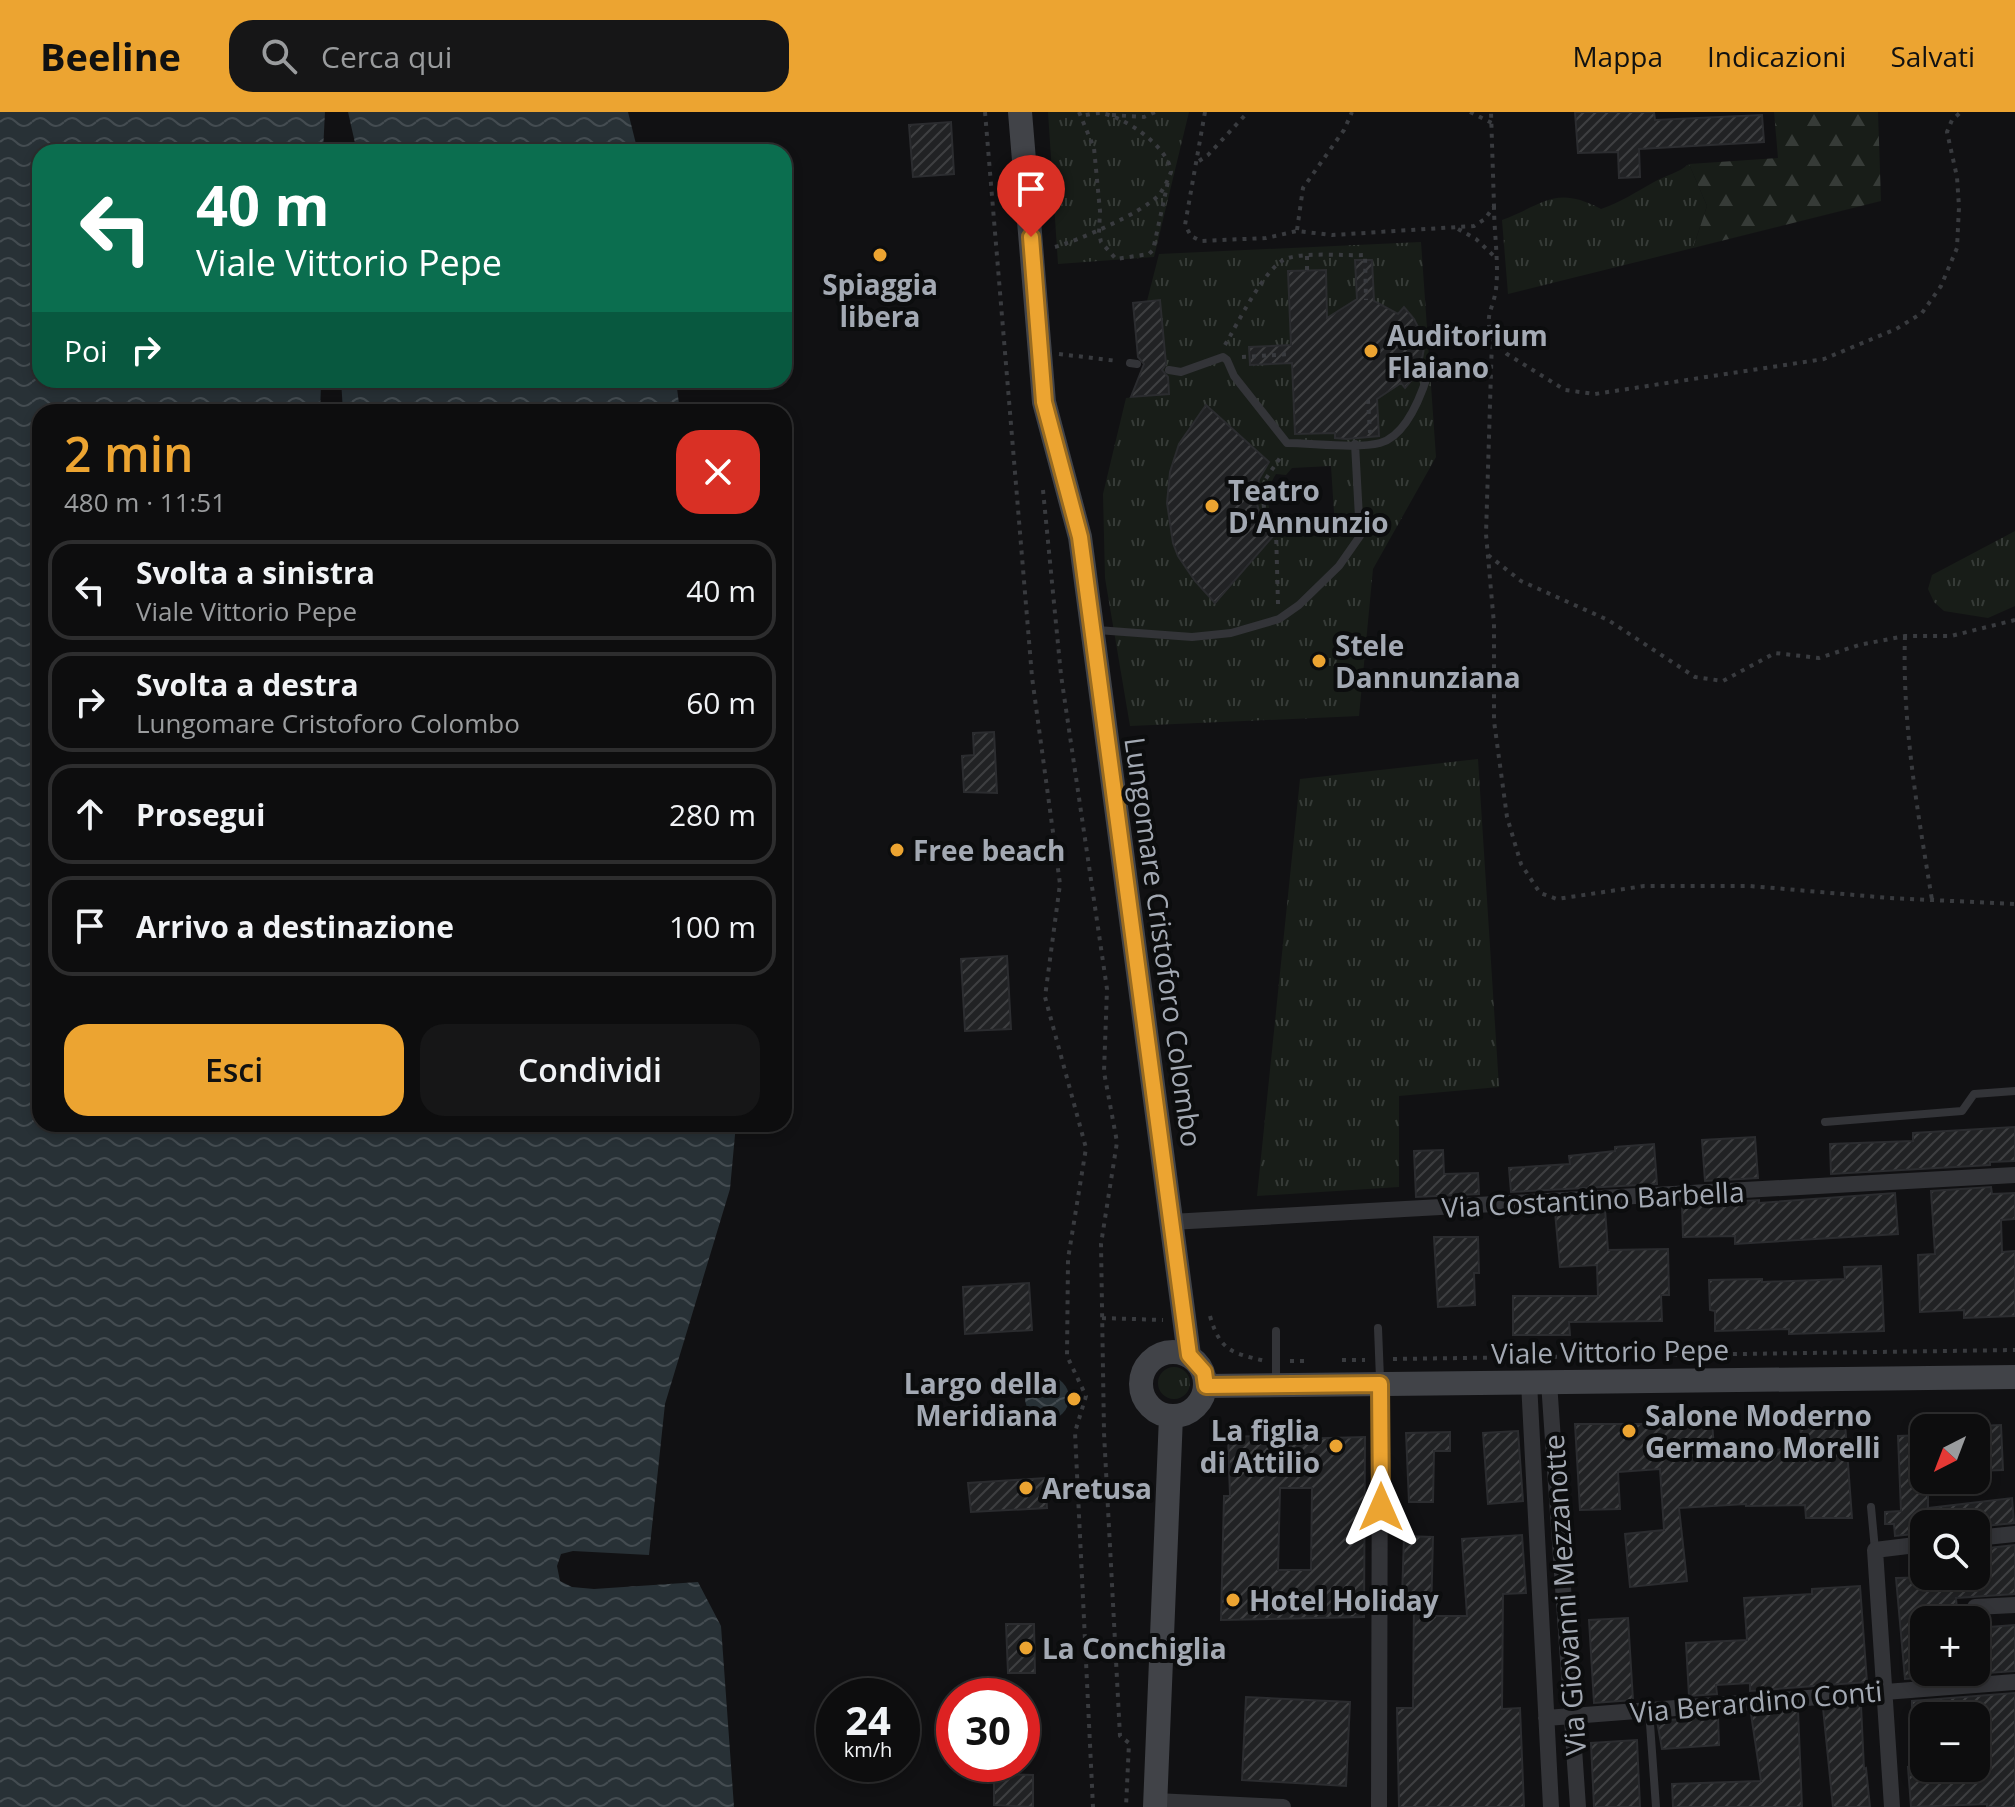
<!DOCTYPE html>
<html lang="it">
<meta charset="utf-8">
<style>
body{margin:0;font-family:"Open Sans",sans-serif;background:#161617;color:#f1f3f6;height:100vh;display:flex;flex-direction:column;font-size:30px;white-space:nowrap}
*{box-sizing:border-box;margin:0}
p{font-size:26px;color:#9a9c9e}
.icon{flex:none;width:44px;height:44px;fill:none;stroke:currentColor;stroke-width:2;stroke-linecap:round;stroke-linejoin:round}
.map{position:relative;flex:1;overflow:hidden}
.sheet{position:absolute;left:32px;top:292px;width:760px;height:728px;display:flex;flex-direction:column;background:#0d0d0e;border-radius:24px;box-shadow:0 4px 12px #0003,0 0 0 2px #2d2d2e}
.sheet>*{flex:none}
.top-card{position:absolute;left:32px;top:32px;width:760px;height:244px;border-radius:24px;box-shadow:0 4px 12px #0003,0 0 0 2px #2d2d2e;background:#0b6e4f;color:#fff;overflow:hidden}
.needle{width:52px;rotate:222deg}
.tools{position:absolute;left:1910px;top:1302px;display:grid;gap:16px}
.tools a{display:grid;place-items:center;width:80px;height:80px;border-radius:16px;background:#0d0d0e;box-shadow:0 4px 12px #0003,0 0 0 2px #2d2d2e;font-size:40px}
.speed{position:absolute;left:816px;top:1566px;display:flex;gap:16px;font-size:40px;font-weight:700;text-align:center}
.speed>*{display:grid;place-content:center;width:104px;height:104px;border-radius:50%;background:#0d0d0e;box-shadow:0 4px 12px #0003,0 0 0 2px #2d2d2e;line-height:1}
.speed small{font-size:20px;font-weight:400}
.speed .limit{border:12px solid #d22;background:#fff;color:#111}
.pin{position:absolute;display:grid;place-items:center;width:68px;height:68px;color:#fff;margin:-82px -34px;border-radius:50% 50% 50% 0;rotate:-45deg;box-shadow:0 0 8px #0007}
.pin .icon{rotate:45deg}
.me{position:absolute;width:88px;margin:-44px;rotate:0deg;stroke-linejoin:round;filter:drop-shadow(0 0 6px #0008)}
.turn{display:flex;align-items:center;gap:28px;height:168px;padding:0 32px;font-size:36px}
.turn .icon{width:104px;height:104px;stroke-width:2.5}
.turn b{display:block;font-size:56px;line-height:68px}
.then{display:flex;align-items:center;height:76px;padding:0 32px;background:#0003;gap:16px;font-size:30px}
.round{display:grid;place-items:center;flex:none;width:84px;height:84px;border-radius:24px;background:#161617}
.head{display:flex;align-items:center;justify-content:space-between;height:136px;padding:0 32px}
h1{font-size:48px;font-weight:600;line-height:60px;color:#eca431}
.primary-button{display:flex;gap:16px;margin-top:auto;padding:16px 32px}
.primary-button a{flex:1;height:92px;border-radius:24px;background:#eca431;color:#111;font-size:32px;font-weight:600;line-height:92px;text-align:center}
.primary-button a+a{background:#161617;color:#f1f3f6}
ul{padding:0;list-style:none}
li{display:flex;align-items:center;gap:24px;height:100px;margin:0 16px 12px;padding:0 16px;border:4px solid #2d2d2e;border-radius:24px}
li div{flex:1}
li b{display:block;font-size:30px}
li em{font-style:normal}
header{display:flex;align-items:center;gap:48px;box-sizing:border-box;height:112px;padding:0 40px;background:#eca431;color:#111}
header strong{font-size:38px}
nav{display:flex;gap:44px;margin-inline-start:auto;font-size:28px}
.search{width:560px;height:72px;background:#161617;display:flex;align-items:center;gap:20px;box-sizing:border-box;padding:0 28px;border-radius:24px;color:#9a9c9e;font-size:30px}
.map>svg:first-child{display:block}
</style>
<header>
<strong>Beeline</strong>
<div class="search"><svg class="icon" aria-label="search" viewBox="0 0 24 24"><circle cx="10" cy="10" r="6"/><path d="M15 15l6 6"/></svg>Cerca qui</div>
<nav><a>Mappa</a><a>Indicazioni</a><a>Salvati</a></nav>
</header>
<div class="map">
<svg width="2015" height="1695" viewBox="0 0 2015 1695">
<defs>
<pattern id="grass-tufts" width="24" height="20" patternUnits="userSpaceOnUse" patternTransform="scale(2)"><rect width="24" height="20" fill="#181d18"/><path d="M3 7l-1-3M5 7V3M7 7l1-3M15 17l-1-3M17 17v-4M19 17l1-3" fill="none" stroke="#363b37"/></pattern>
<pattern id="forest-firs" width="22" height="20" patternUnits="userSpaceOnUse" patternTransform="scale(2)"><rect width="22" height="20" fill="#181d18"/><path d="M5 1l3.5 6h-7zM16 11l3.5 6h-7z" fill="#363b37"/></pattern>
<pattern id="water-waves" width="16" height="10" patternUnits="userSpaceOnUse" patternTransform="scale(2)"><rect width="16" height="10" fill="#283136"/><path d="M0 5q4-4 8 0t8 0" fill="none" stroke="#444c51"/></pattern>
<pattern id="building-hatch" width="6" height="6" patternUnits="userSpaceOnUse" patternTransform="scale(2)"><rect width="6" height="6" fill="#212224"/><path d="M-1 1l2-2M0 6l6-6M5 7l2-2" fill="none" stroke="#3e3f41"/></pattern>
</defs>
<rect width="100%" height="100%" fill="#111113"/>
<!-- grass -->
<path fill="url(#grass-tufts)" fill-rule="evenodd" d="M1048 0H1189L1154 145 1058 152Z
M1689 52 1707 94 1693 136 1508 182 1502 108C1545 92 1555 73 1601 97 1621 90 1636 80 1654 70 1667 63 1678 61 1689 52Z
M1421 130 1436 345 1373 457 1359 604 1130 614 1105 466 1103 382 1126 286 1153 283 1147 189 1159 142ZM1331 354 1335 416 1296 418 1289 413H1280C1265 398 1264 380 1276 362L1286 363 1292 356Z
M2015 419V494L1988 506 1944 499 1934 490 1928 477 1932 463Z
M1478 647 1499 975 1399 984V1075L1257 1084 1300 667Z
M1158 1271a16 16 0 1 1 32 0a16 16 0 1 1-32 0Z"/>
<!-- forest -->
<path fill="url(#forest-firs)" d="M1774 0H1878L1881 89 1693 136 1707 94 1689 52 1778 46Z"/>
<!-- water -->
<path fill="url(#water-waves)" d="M0 0H628L638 40H40V268H676L680 300H40V1012H736L730 1077 665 1292 649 1443 573 1439 561 1442 557 1454 560 1469 572 1475 594 1477 698 1470 721 1514 734 1695H0Z
M1025 1286a22 22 0 1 1 44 0a22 22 0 1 1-44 0Z"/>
<!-- pier -->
<path fill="#111113" d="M325 0H348L357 40H323Z
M324 268H341L343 300H320L321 274Z"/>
<!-- building -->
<path fill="url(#building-hatch)" stroke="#2b2c2f" stroke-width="2" fill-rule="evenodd" d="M1575 0H1654L1655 8 1762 3 1764 30 1639 37 1640 65 1619 66 1618 40 1578 41Z
M951 10 954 62 913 65 909 13Z
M1355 148H1372L1374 189 1398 202 1404 195 1414 207 1421 221 1424 236 1420 258 1405 276 1401 271 1377 287 1379 324 1347 327 1335 326V321L1295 322 1292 251 1250 253 1249 235 1291 233 1288 159 1326 158 1327 206 1357 187Z
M1160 188 1166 252 1162 258 1168 265 1169 282 1131 285 1144 252 1138 245 1133 191Z
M1206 293 1269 350 1259 367 1256 388 1261 407 1274 423 1215 491 1195 469 1178 444 1173 431 1167 391 1170 360 1179 332Z
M994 620 997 681 964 680 962 644 974 643 973 621Z
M1007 844 1011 917 965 919 961 847Z
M2015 1015V1049L1990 1050V1053L1831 1062 1830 1032 1913 1029V1021Z
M1755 1025 1758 1066 1705 1069 1702 1028Z
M1654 1032 1657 1072 1511 1080 1509 1056 1570 1052 1569 1044 1615 1039V1035Z
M1443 1038 1444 1062 1478 1061 1479 1082 1416 1085 1414 1039Z
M1991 1075 1992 1082 2015 1081V1107L2001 1108 2002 1140 2015 1139V1204L1964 1206V1198L1920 1200 1918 1143 1935 1142 1931 1079Z
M1895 1081 1898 1122 1735 1132V1124L1683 1125 1682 1093 1759 1088V1091Z
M1605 1097 1608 1138 1668 1137 1669 1183H1661L1662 1209 1569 1210 1570 1223H1513V1184H1598L1597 1153 1560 1155 1555 1100Z
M1434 1125H1478L1479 1161H1474L1475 1193 1438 1195Z
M1881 1154 1884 1219 1789 1222V1217L1715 1219V1199L1710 1198 1709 1168 1762 1167V1170L1845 1167 1844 1155Z
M1029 1171 1032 1218 965 1222 963 1175Z
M1712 1307 1714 1339 1802 1337 1800 1311H1845L1852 1406H1806L1805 1393 1746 1394V1392L1679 1396 1687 1469 1630 1475 1625 1422 1664 1418 1660 1357 1618 1360 1620 1397 1580 1398 1575 1312H1640Z
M2001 1313 2003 1358 1976 1359V1314Z
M1518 1319 1523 1389 1488 1392 1483 1321Z
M1450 1320V1339H1434L1433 1390H1409L1406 1321Z
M1291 1323V1327L1365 1325 1364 1505 1221 1508 1224 1384H1230L1228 1325ZM1280 1376H1312L1311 1458H1278Z
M1924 1323V1368H1928V1396L2012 1386 2014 1411 1976 1415V1412H1924V1421L1895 1424 1894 1412H1885V1400L1901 1399 1898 1324Z
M1045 1366 1047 1396 971 1400 968 1371Z
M1522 1423 1526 1481 1503 1482 1502 1597 1520 1596 1524 1695H1399L1397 1596H1413L1414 1486H1402L1404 1424 1433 1425 1431 1504H1467L1462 1427Z
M2015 1433V1482L1956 1486 1958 1508H1924V1560H1976V1516L2015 1513V1559L1905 1567 1896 1466 1981 1464 1980 1437Z
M1860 1474 1867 1570 1750 1579V1571L1716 1573 1717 1582 1689 1584 1686 1531 1747 1528 1744 1486 1812 1482V1477Z
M1628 1506 1633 1588 1594 1591 1589 1508Z
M1006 1512H1034L1035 1561H1008Z
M2015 1581V1695H1987V1692L1911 1695 1908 1655 1983 1656V1604H1912V1589Z
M1246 1585 1350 1590 1346 1674 1242 1668Z
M1861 1593 1864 1657 1866 1656 1870 1695H1833L1823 1596Z
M1798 1598 1802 1695H1673L1672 1672 1761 1669 1751 1602Z
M1718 1604 1719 1633 1662 1637 1657 1609Z
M1637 1628 1640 1695H1594L1591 1631Z
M994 1662 1033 1663V1695L994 1693Z"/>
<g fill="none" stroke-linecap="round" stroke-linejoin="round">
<!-- path -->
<path stroke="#393b3f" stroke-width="4" stroke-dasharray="4 6" stroke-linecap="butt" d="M985 0 1032 565 1060 772 1045 885 1086 1036 1068 1147 1067 1244 1086 1284 1075 1320 1093 1695
M1079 0 1094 36 1100 99 1099 121 1101 130 1116 147 1149 142 1153 138 1169 65
M1205 0 1185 113 1191 124 1201 129 1266 126 1297 119 1332 123 1474 114 1485 107 1494 94 1491 0
M1470 0 1492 11
M1112 3 1144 5 1155 0
M1199 49 1208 43 1248 0
M1494 94C1494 120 1499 152 1496 177 1493 199 1484 201 1492 227L1486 422 1494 512V609L1507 705 1521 752 1540 781 1557 787 1644 774H1750L1890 786 2015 792
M1458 117 1476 127 1495 145
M1297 118 1303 76 1344 18 1352 0
M1055 135C1079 128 1142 101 1159 83 1164 76 1168 68 1171 60 1169 35 1124 4 1100 1 1094 1 1087 3 1081 4
M1307 144V159
M1492 227 1507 242 1565 278 1595 282 1824 247 1896 217 1922 201 1941 174 1957 136 1959 95 1957 65 1947 20 1952 8 1961 0
M1225 233C1237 213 1266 152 1288 146 1309 140 1343 144 1365 143L1366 188
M1059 242 1118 249
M1242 245 1292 242
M1368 288 1370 321
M1043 378 1061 563 1107 877 1104 960 1117 1030 1101 1132 1104 1321 1120 1624 1129 1631 1126 1695
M1488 443 1521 469 1608 508 1695 565 1723 569 1775 541 1819 546 1859 533 1905 524H1951L2015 508
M1278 492 1276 418 1265 403 1262 380 1265 368 1282 343
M1905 524C1902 613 1918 701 1932 788
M1210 1204C1220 1239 1232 1241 1265 1249
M1102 1206 1163 1208
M1393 1247 2015 1238
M1342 1248H1365
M1290 1249H1309"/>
<!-- lane -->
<path stroke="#333438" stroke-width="8" d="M1130 251 1137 252
M1169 258 1181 260 1223 245 1227 248 1234 264 1287 331C1312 331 1357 337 1380 331 1406 324 1421 284 1428 262
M1097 518 1192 525 1231 521 1279 507 1299 493 1339 454 1360 424 1355 332
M1825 1010 1962 999 1974 982 2015 979
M1378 1216 1380 1267
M1276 1219V1269
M1871 1395 1875 1438
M1649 1598 1656 1695"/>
<!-- street -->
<path stroke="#333438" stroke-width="16" d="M1171 1110 2015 1063
M1529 1270 1551 1695
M1549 1270 1578 1695
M1976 1426 2015 1422
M1975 1495 2015 1493
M1546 1606 2015 1570
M1155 1689 1283 1695
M1379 1695 1380 1272
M1892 1695 1875 1438 1924 1432"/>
<!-- secondary -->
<path stroke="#414348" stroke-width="24" d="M1020 0 1044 290 1080 425 1189 1243
M1141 1272a32 32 0 1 1 64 0a32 32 0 1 1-64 0Z
M1206 1274 2015 1265
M1155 1695 1171 1304"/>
</g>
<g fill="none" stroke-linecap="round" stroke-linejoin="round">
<defs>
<path id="route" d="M1031 125 1044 290 1080 425 1189 1243 1204 1260 1206 1274 1380 1272 1381 1395"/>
</defs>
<!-- route casing -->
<use href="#route" stroke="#996b20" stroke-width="20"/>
<!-- route -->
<use href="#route" stroke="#eca431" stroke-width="14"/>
</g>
<!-- markers -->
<g fill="#eca431" stroke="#0c0d0e" stroke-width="3">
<circle cx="880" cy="143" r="8"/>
<circle cx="1371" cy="239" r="8"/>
<circle cx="1212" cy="394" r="8"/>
<circle cx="1319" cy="549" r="8"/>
<circle cx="897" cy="738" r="8"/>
<circle cx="1074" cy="1287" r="8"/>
<circle cx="1629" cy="1319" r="8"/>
<circle cx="1336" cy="1334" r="8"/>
<circle cx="1026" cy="1376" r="8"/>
<circle cx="1233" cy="1488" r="8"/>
<circle cx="1026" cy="1536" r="8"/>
</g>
<g text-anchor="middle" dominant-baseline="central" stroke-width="8" stroke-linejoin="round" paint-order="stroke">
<!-- poi labels -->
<g font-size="28" font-weight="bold" fill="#a3a9b3" stroke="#0c0d0e" text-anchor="start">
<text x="880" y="172" text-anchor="middle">Spiaggia<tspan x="880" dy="32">libera</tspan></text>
<text x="1387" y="223">Auditorium<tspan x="1387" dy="32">Flaiano</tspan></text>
<text x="1228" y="378">Teatro<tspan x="1228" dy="32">D'Annunzio</tspan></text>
<text x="1335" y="533">Stele<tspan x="1335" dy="32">Dannunziana</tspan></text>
<text x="913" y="738">Free beach</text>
<text x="1058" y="1271" text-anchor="end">Largo della<tspan x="1058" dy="32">Meridiana</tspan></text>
<text x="1645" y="1303">Salone Moderno<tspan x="1645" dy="32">Germano Morelli</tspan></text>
<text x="1320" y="1318" text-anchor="end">La figlia<tspan x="1320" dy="32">di Attilio</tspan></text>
<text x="1042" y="1376">Aretusa</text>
<text x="1249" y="1488">Hotel Holiday</text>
<text x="1042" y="1536">La Conchiglia</text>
</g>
<!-- street labels -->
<g font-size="28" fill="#a3a9b3" stroke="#0c0d0e">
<text transform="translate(1164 830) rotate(82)">Lungomare Cristoforo Colombo</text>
<text transform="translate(1593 1087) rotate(-3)">Via Costantino Barbella</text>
<text transform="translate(1610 1239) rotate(-1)">Viale Vittorio Pepe</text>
<text transform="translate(1564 1483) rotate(-94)">Via Giovanni Mezzanotte</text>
<text transform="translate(1756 1589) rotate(-5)">Via Berardino Conti</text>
</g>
</g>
</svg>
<div class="tools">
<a><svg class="needle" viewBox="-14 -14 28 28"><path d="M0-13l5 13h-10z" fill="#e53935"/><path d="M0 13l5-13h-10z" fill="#9a9c9e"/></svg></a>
<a><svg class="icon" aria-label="search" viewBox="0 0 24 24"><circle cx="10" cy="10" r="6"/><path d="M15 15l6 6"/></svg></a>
<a>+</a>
<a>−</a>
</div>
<div class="speed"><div>24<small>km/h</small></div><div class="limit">30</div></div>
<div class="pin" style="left:1031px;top:125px;background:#d93025"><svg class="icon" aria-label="arrive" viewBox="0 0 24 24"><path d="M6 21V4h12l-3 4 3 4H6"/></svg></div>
<svg class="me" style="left:1381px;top:1395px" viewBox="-20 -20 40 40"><path d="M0-17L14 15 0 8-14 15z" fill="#eca431" stroke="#fff" stroke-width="4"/></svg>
<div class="top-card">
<div class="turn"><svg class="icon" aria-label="left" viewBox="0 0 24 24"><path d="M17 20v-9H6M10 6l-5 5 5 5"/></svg><div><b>40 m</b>Viale Vittorio Pepe</div></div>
<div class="then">Poi<svg class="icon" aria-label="right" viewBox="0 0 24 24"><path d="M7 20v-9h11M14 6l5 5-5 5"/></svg></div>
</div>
<section class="sheet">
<div class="head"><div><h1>2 min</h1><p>480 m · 11:51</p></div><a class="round" style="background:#d93025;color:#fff"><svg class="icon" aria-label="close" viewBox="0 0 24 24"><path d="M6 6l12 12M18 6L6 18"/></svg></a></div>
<ul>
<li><svg class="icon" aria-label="left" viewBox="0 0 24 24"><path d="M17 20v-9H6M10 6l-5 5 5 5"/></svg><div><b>Svolta a sinistra</b><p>Viale Vittorio Pepe</p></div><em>40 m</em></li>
<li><svg class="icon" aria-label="right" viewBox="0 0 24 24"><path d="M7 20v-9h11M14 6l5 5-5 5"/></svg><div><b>Svolta a destra</b><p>Lungomare Cristoforo Colombo</p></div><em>60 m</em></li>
<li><svg class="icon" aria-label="ahead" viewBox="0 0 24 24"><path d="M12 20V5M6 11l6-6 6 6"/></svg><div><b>Prosegui</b></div><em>280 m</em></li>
<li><svg class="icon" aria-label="arrive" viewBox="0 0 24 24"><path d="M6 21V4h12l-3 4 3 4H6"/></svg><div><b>Arrivo a destinazione</b></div><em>100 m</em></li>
</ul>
<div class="primary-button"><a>Esci</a><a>Condividi</a></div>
</section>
</div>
